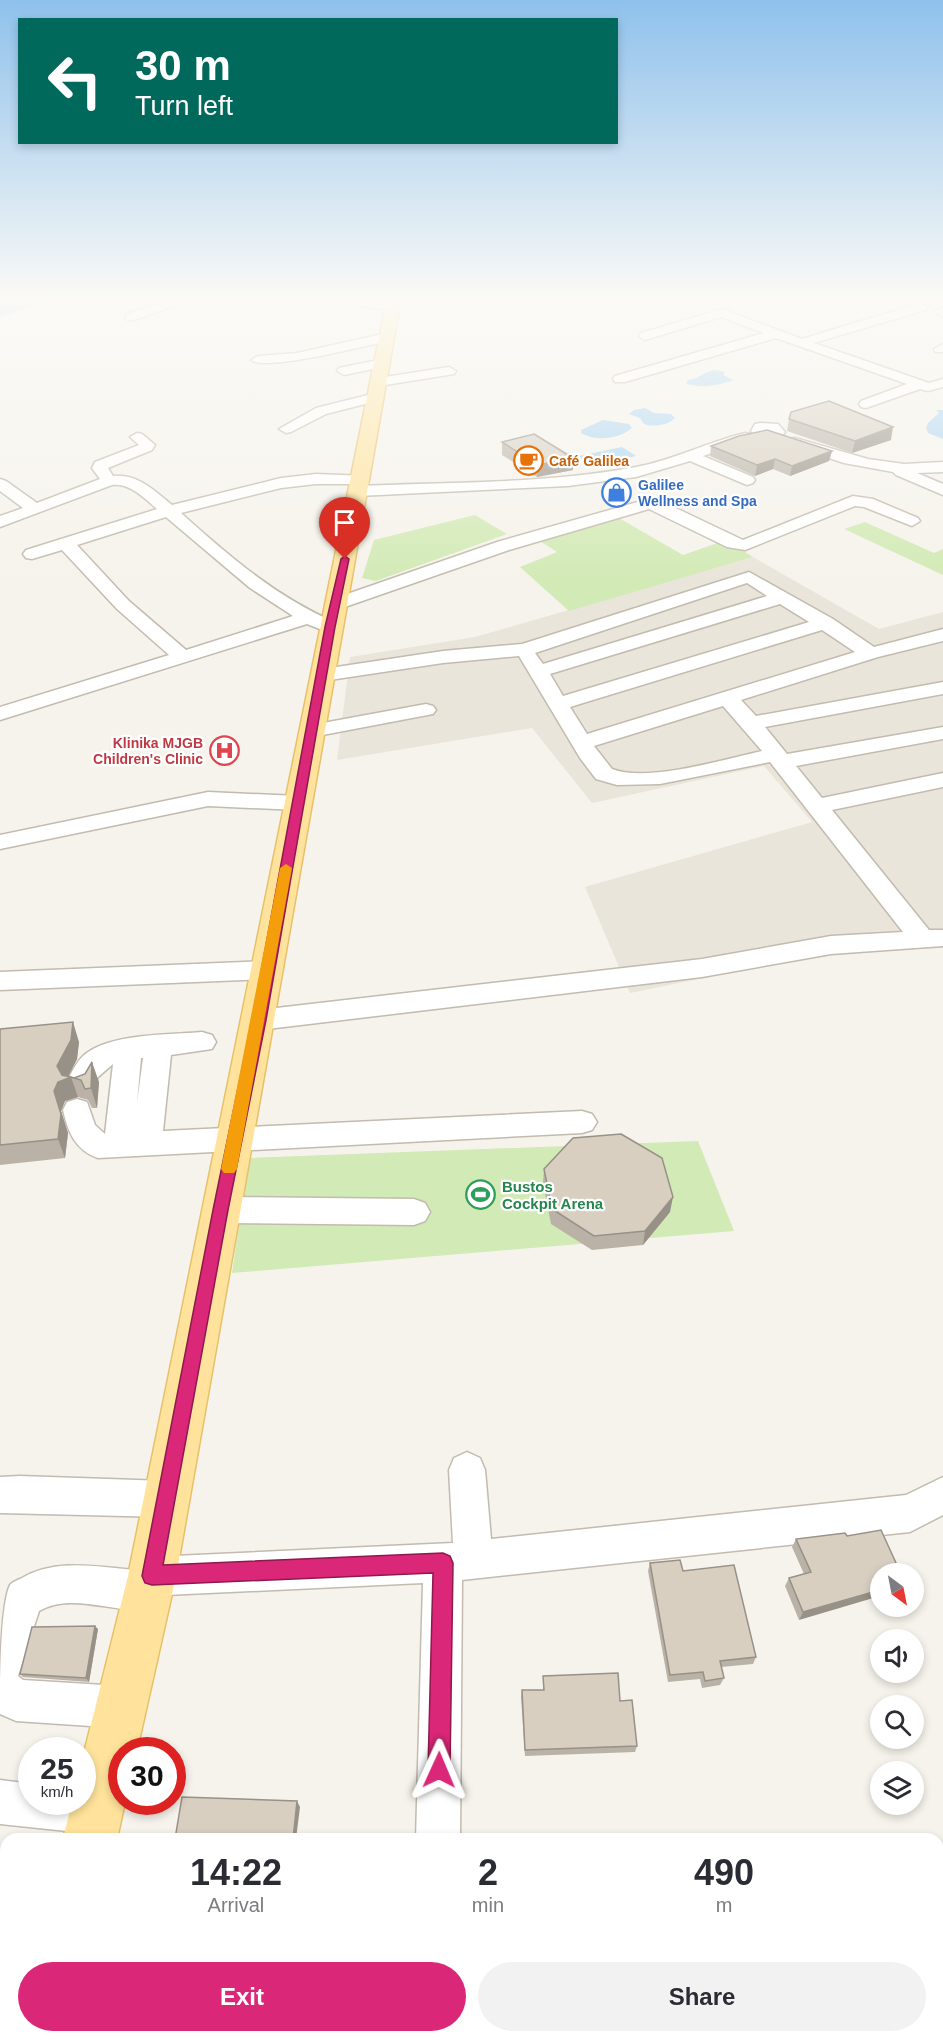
<!DOCTYPE html>
<meta charset="utf-8">
<style>
body{margin:0;font-family:Arial,sans-serif;background:#f2f2f3;color:#2b2b33;height:100vh;display:flex;flex-direction:column;font-size:22px;white-space:nowrap}
*{box-sizing:border-box;margin:0}
p{font-size:20px;color:#7c7c81}
.icon{flex:none;width:33px;height:33px;fill:none;stroke:currentColor;stroke-width:2;stroke-linecap:round;stroke-linejoin:round}
.map{position:relative;flex:1;overflow:hidden}
.sheet{position:absolute;left:0px;top:1833px;width:944px;height:210px;display:flex;flex-direction:column;background:#fff;border-radius:18px 18px 0 0;box-shadow:0 3px 9px #0003}
.sheet>*{flex:none}
.guide{position:absolute;left:18px;top:18px;width:600px;height:126px;border-radius:0px;box-shadow:0 3px 9px #0003;background:#00695c;color:#fff;overflow:hidden}
.needle{width:39px;rotate:148deg}
.fabs{position:absolute;left:870px;top:1563px;display:grid;gap:12px}
.fabs a{display:grid;place-items:center;width:54px;height:54px;border-radius:50%;background:#fff;box-shadow:0 3px 9px #0003;font-size:30px}
.speed{position:absolute;left:18px;top:1737px;display:flex;gap:12px;font-size:30px;font-weight:700;text-align:center}
.speed>*{display:grid;place-content:center;width:78px;height:78px;border-radius:50%;background:#fff;box-shadow:0 3px 9px #0003;line-height:1}
.speed small{font-size:15px;font-weight:400}
.speed .limit{border:9px solid #d22;background:#fff;color:#111}
.pin{position:absolute;display:grid;place-items:center;width:51px;height:51px;color:#fff;margin:-62px -26px;border-radius:50% 50% 50% 0;rotate:-45deg;box-shadow:0 0 6px #0007}
.pin .icon{rotate:45deg}
.me{position:absolute;width:66px;margin:-33px;rotate:1deg;stroke-linejoin:round;filter:drop-shadow(0 0 4px #0008)}
.turn{display:flex;align-items:center;gap:21px;height:126px;padding:0 18px;font-size:27px}
.turn .icon{width:78px;height:78px;stroke-width:2.5}
.turn b{display:block;font-size:42px;line-height:51px}
.eta{display:flex;justify-content:space-evenly;align-items:center;height:102px;text-align:center}
.eta b{font-size:36px;font-weight:700;line-height:42px}
.button{display:flex;gap:12px;margin-top:auto;padding:12px 18px}
.button a{flex:1;height:69px;border-radius:36px;background:#db2777;color:#fff;font-size:24px;font-weight:700;line-height:69px;text-align:center}
.button a+a{background:#f2f2f3;color:#2b2b33}
.map>svg:first-child{display:block}
</style>
<div class="map">
<svg width="943" height="2043" viewBox="0 0 943 2043">
<rect width="100%" height="100%" fill="#f6f3ec"/>
<!-- residential -->
<path fill="#eae5da" d="M753 557 879 629 943 612V948L829 952 630 993 585 887 812 822 764 766 592 803 532 728 337 760 350 657 475 637Z"/>
<!-- green -->
<path fill="#d2eab5" d="M612 514 683 555 726 540 753 557 569 611 520 567 557 552 532 536Z
M475 515 507 534 376 581 362 578 374 540Z
M865 522 934 553 943 549V575L844 529Z
M698 1141 734 1231 232 1273 249 1158Z"/>
<!-- water -->
<path fill="#a9d4f2" d="M715 370 725 372 723 375 733 380C723 385 696 389 686 383L688 380C699 379 704 371 715 370Z
M645 408 654 413 671 414 675 418C667 426 654 427 644 424L640 418 629 414 634 410Z
M936 410H943V439L928 433 926 428 928 423 939 413Z
M603 420 629 424 632 428C619 439 596 442 581 433V430Z
M622 447 636 456 592 466 579 456Z"/>
<g fill="none" stroke-linecap="round" stroke-linejoin="round">
<!-- river -->
<path fill="#a9d4f2" fill-rule="evenodd" d="M17 298H47L44 302 0 317V304Z"/>
<defs>
<path id="minor" d="M176 298H195L135 320H127L125 317 127 314Z
M345 298 393 300 399 304C388 313 356 307 345 298Z
M789 298H808L784 308 778 304Z
M921 303 927 307 925 310 814 343 929 383 943 379V387L928 391 920 389 866 408 861 407 859 404 861 401 907 384 776 338 625 382H615L613 379 615 376 764 333 721 317 645 340 639 336 641 333 722 309 802 339Z
M940 308H943V316L934 312Z
M387 333 391 334 393 337 391 340C370 345 264 372 251 360L258 356 297 353Z
M943 344V352H935L934 349Z
M383 359 388 360 390 363 388 366 344 375 337 371 339 368Z
M449 367 456 371 454 374 379 386 372 382 379 378Z
M376 393 383 397 381 400 326 414 291 432 286 433 279 429 316 408Z
M760 423 778 424 785 432 783 435 769 438 753 434 751 431 755 424Z
M137 433 142 434 155 445 152 450 108 468 113 476C137 473 155 491 172 505L281 478 316 474 367 476 369 479 367 482 361 484H316L281 488 181 513C229 556 277 598 337 623L339 627 337 631 330 633 307 624 0 720V707L169 655 117 609 62 550 32 559 26 558 23 554 26 550 157 509C144 498 130 483 112 485L0 527V516L23 508 0 491V479L6 481 37 503 100 479 92 468 95 462 139 445 130 437ZM166 517 250 588 293 616 186 650 129 601 77 545Z
M745 433 750 434 752 437 750 440 703 456 753 477 755 480 753 483 747 485 690 461 636 477 568 486 358 496 350 491 358 486C450 482 545 484 636 467 674 460 708 442 745 433Z
M795 438 868 459 904 464 943 462V472L917 473 943 484V495L896 475 893 472 844 463 790 445 788 442 790 439Z
M853 496 873 499 918 518 920 521 912 526 864 507 855 506 745 550 727 547 649 509 509 550 342 608H330L327 604 330 600 497 542 648 499 661 501 743 540Z
M749 572 833 619 874 647 943 629V641L878 657 741 700 756 716 943 682V694L765 727 787 754 943 727V739L796 766 822 798 943 773V787L832 810 929 930H943V946L831 954 702 977 259 1030 249 1027 246 1020 249 1013 259 1010 702 959 831 936 903 932 770 762 660 784 617 785 596 779 580 758 519 656 443 663 323 681 316 679 313 675 316 671 323 669 443 651 522 644ZM747 583 767 596 543 664 535 653ZM780 604 809 622 563 696 550 674ZM822 630 855 652 587 734 570 707ZM723 706 762 751C724 759 647 783 612 769L594 746Z
M426 704 433 706 436 710 433 714 312 737 305 735 302 731 305 727 312 725Z
M208 792 298 796 306 798 309 803 306 808 298 810 208 806 0 849V835Z
M267 961 276 964 280 970 276 976 267 979 0 990V972Z
M202 1032 212 1035 216 1042 212 1049 171 1055 163 1131 582 1111 592 1114 597 1122 592 1130 582 1133 98 1158C75 1150 68 1132 63 1110L67 1102 77 1099 87 1102 95 1125 105 1134 113 1064 98 1077 90 1092 80 1095 70 1092 66 1084C71 1074 75 1064 83 1056 108 1033 169 1035 202 1032ZM141 1058H143L137 1103Z
M220 1197 414 1199 425 1203 430 1212 425 1221 414 1225 220 1223 209 1219 205 1210 209 1201Z
M467 1452 480 1458 485 1470 491 1539 906 1495 943 1477V1515L910 1532 462 1580 460 1839H416L423 1583 166 1595 162 1605C124 1621 77 1589 39 1611L18 1676 23 1680 120 1686 135 1692 141 1707 135 1722 120 1728 16 1721 0 1714C0 1685 0 1606 10 1585 12 1582 18 1580 22 1578 57 1558 96 1567 135 1570L138 1562 152 1557 453 1543 449 1470 454 1458Z
M20 1476 166 1481 179 1486 185 1499 179 1512 166 1517 0 1513V1477Z
M0 1780 32 1784V1802H82V1789L95 1790 110 1797 117 1812 110 1827 95 1834 0 1824Z
M410 2037H458V2043H410Z"/>
<path id="major" d="M384 298H398L400 304 176 1576 137 1750H122V1802H125L117 1839H63L72 1802H82V1761L128 1576 386 304Z
M23 2037H83L81 2043H21Z"/>
</defs>
<!-- minor casing -->
<use href="#minor" stroke="#c2bbae" stroke-width="3"/>
<!-- major casing -->
<use href="#major" stroke="#e6c16a" stroke-width="3"/>
<!-- minor -->
<use href="#minor" fill="#fff" fill-rule="evenodd"/>
<!-- major -->
<use href="#major" fill="#ffe39c" fill-rule="evenodd"/>
</g>
<!-- wall -->
<path fill="#bab2a6" d="M789 419 891 440 852 453 787 431Z
M502 442 573 458V470L537 477 502 455Z
M711 446 832 451 829 461 790 476 773 469 755 476 710 456Z
M0 1029 79 1042 77 1059 68 1076 99 1082 97 1108H92L88 1100 78 1097 65 1101 61 1111 68 1133 65 1158 0 1165Z
M544 1169 670 1212 643 1245 592 1250 551 1224 543 1183Z
M847 1536 799 1620 785 1586 789 1578 804 1574 792 1547 796 1539Z
M650 1563 683 1571 756 1657 753 1664 721 1667 724 1678 720 1685 702 1688 700 1679 668 1682 648 1571Z
M98 1629 89 1682 23 1677 20 1674Z
M543 1676 620 1701 637 1746 635 1752 525 1756 521 1697 522 1690H543Z"/>
<!-- shaded-wall -->
<path fill="#979187" d="M893 427 891 440 852 453 855 441Z
M832 451 829 461 790 476 792 466Z
M573 458V470L537 477 538 465Z
M775 459 773 469 755 476 757 465Z
M73 1022 79 1042 77 1059 67 1079 71 1077 78 1097 65 1101 61 1111 68 1133 65 1158 58 1139 54 1091 57 1066Z
M92 1062 99 1082 97 1108 91 1088Z
M673 1197 670 1212 643 1245 645 1231Z
M880 1590V1596L799 1620 803 1612Z
M95 1626 98 1629 89 1682 86 1678Z
M297 1801 300 1807 296 1839H293Z
M217 2037H223V2043H217Z"/>
<!-- building -->
<path fill="#d8cfc1" stroke="#979187" stroke-width="1.5" d="M829 401 893 427 855 441 789 419 791 412Z
M767 430 832 451 792 466 775 459 757 465 711 446 739 436Z
M534 434 573 458 538 465 502 442Z
M73 1022 71 1040 57 1066 62 1075 74 1078 85 1074 92 1062 91 1088 85 1089 81 1080 71 1077 58 1082 54 1091 61 1114 58 1139 0 1145V1029Z
M621 1134 662 1158 673 1197 645 1231 594 1236 552 1209 544 1169 573 1138Z
M881 1530 901 1574H880V1590L803 1612 789 1578 811 1572 796 1539 845 1533 847 1536Z
M680 1560 683 1571 734 1565 756 1657 720 1661 724 1678 705 1681 703 1672 670 1675 650 1563Z
M95 1626 86 1678 20 1674 32 1627Z
M618 1673 620 1701 632 1700 637 1746 525 1750 522 1690H544L543 1676Z
M182 1797 297 1801 293 1839H175Z
M149 2037H217V2043H149Z
M284 2037H378V2043H283Z"/>
<!-- sky -->
<linearGradient id="sky" x2="0" y2="1"><stop stop-color="#8fc1ec"/><stop offset="0.51" stop-color="#fbfaf6"/><stop offset="1" stop-color="#fbfaf6" stop-opacity="0"/></linearGradient>
<rect width="943" height="584" fill="url(#sky)"/>
<!-- route -->
<path fill="#db2777" stroke="#8e194d" stroke-width="1.5" d="M345 556 349 559 335 627 266 1020 228 1210 163 1565 443 1553 450 1556 453 1563 450 1770 447 1777 439 1781 431 1777 428 1770 433 1573 152 1585 145 1583 142 1576 213 1210 252 1020 325 627 341 559Z"/>
<!-- slow -->
<path fill="#f59e0b" d="M286 864 292 868 237 1169 234 1173H224L221 1169 280 868Z"/>
<!-- icons -->
<defs>
<symbol id="cafe-ring" viewBox="-11 -11 22 22"><circle r="9.5" fill="#fff" stroke="#e8710a" stroke-width="1.5"/><path d="M-5.5-4.5H6V0H3Q3 3.5 0 3.5H-2.5Q-5.5 3.5-5.5 0ZM3-3.2v2h1.7v-2ZM-6 4.5H4V6H-6Z" fill="#e8710a"/></symbol>
<symbol id="shop-ring" viewBox="-11 -11 22 22"><circle r="9.5" fill="#fff" stroke="#3f7fe0" stroke-width="1.5"/><path d="M-5-2.5h2.3a2.7 3.5 0 0 1 5.4 0H5L5.5 6h-11ZM-1.5-2.5h3a1.5 2.3 0 0 0-3 0Z" fill="#3f7fe0"/></symbol>
<symbol id="hospital-ring" viewBox="-11 -11 22 22"><circle r="9.5" fill="#fff" stroke="#e0444e" stroke-width="1.5"/><path d="M-5-5h3v3.5h4V-5h3V5h-3V1.5h-4V5h-3Z" fill="#e0444e"/></symbol>
<symbol id="stadium-ring" viewBox="-11 -11 22 22"><circle r="9.5" fill="#fff" stroke="#2e9e5b" stroke-width="1.5"/><path d="M0-5a6.5 5 0 1 0 0 10a6.5 5 0 1 0 0-10ZM-3.5-1.8h7v3.6h-7Z" fill="#2e9e5b"/></symbol>
</defs>
<g fill-rule="evenodd">
<use href="#cafe-ring" x="512" y="444" width="33" height="33"/>
<use href="#shop-ring" x="600" y="476" width="33" height="33"/>
<use href="#hospital-ring" x="208" y="734" width="33" height="33"/>
<use href="#stadium-ring" x="464" y="1178" width="33" height="33"/>
</g>
<g text-anchor="middle" dominant-baseline="central" stroke-width="4.5" stroke-linejoin="round" paint-order="stroke">
<!-- far-food labels -->
<g font-size="14" font-weight="bold" fill="#c56008" stroke="#fff" text-anchor="start">
<text x="549" y="461">Café Galilea</text>
</g>
<!-- far-shop labels -->
<g font-size="14" font-weight="bold" fill="#366cbe" stroke="#fff" text-anchor="start">
<text x="638" y="485">Galilee<tspan x="638" dy="16">Wellness and Spa</tspan></text>
</g>
<!-- far-health labels -->
<g font-size="14" font-weight="bold" fill="#be3a42" stroke="#fff" text-anchor="end">
<text x="203" y="743">Klinika MJGB<tspan x="203" dy="16">Children's Clinic</tspan></text>
</g>
<!-- leisure labels -->
<g font-size="15" font-weight="bold" fill="#27864d" stroke="#fff" text-anchor="start">
<text x="502" y="1186">Bustos<tspan x="502" dy="17">Cockpit Arena</tspan></text>
</g>
</g>
</svg>
<div class="fabs">
<a><svg class="needle" viewBox="-14 -14 28 28"><path d="M0-13l5 13h-10z" fill="#e53935"/><path d="M0 13l5-13h-10z" fill="#7c7c81"/></svg></a>
<a><svg class="icon" aria-label="sound" viewBox="0 0 24 24"><path d="M4 9h4l5-4v14l-5-4H4zM17 9q2 3 0 6"/></svg></a>
<a><svg class="icon" aria-label="search" viewBox="0 0 24 24"><circle cx="10" cy="10" r="6"/><path d="M15 15l6 6"/></svg></a>
<a><svg class="icon" aria-label="layers" viewBox="0 0 24 24"><path d="M12 4l9 5-9 5-9-5zM3 14l9 5 9-5"/></svg></a>
</div>
<div class="speed"><div>25<small>km/h</small></div><div class="limit">30</div></div>
<div class="pin" style="left:345px;top:559px;background:#d93025"><svg class="icon" aria-label="arrive" viewBox="0 0 24 24"><path d="M6 21V4h12l-3 4 3 4H6"/></svg></div>
<svg class="me" style="left:439px;top:1770px" viewBox="-20 -20 40 40"><path d="M0-17L14 15 0 8-14 15z" fill="#db2777" stroke="#fff" stroke-width="4"/></svg>
<div class="guide">
<div class="turn"><svg class="icon" aria-label="left" viewBox="0 0 24 24"><path d="M17 20v-9H6M10 6l-5 5 5 5"/></svg><div><b>30 m</b>Turn left</div></div>
</div>
<section class="sheet">
<div class="eta">
<div><b>14:22</b><p>Arrival</p></div>
<div><b>2</b><p>min</p></div>
<div><b>490</b><p>m</p></div>
</div>
<div class="button"><a>Exit</a><a>Share</a></div>
</section>
</div>
